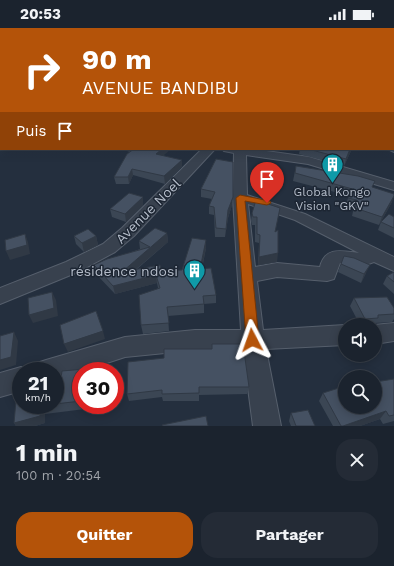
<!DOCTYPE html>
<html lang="fr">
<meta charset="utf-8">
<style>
body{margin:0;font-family:"Work Sans",sans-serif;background:#242b36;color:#f1f3f6;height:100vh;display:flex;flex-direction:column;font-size:15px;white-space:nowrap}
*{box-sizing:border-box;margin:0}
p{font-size:13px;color:#a0a4aa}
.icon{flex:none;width:22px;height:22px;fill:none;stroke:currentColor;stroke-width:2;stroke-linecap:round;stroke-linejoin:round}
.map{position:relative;height:398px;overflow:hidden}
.sheet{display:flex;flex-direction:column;background:#1b232e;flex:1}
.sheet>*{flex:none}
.hud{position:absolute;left:0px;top:0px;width:394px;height:122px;box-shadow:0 2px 10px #0003,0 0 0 1px #39404a;background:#b45309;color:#fff;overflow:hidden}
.controls{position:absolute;left:338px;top:290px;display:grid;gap:8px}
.controls a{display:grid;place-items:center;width:44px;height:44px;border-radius:50%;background:#1b232e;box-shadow:0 2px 10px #0003,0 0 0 1px #39404a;font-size:20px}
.speed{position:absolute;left:12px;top:334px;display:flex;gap:8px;font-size:20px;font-weight:700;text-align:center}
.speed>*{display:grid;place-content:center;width:52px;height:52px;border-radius:50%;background:#1b232e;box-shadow:0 2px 10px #0003,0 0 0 1px #39404a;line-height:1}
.speed small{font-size:10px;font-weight:400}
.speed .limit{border:6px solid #d22;background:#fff;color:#111}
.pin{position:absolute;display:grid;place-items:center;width:34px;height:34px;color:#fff;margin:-41px -17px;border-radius:50% 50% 50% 0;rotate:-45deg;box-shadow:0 0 4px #0007}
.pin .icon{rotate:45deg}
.me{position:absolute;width:44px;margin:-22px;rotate:356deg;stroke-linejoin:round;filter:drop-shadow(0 0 3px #0008)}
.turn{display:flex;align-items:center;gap:14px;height:84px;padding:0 16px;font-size:18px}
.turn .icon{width:52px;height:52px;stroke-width:2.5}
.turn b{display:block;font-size:28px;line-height:34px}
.then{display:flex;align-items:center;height:38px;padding:0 16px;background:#0003;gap:8px;font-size:15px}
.round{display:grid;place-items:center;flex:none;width:42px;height:42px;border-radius:16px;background:#242b36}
.headline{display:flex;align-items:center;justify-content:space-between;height:68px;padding:0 16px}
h1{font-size:24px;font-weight:700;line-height:30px}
.cta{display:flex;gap:8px;margin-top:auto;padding:8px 16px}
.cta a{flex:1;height:46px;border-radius:16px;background:#b45309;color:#fff;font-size:16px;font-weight:700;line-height:46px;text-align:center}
.cta a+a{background:#242b36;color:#f1f3f6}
.status{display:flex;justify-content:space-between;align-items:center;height:28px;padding:0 20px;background:#1b232e;direction:ltr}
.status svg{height:11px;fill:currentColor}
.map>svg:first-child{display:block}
</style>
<div class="status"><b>20:53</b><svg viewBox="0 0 49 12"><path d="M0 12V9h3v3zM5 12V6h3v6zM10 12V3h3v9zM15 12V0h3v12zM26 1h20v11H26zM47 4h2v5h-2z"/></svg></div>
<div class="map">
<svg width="394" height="398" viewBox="0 0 394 398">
<rect width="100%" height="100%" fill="#242f3e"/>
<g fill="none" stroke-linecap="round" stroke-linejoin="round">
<defs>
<path id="minor" d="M0 74H1V77H0Z
M393 117H394V124L388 121H393Z
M202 121H215L134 208 115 224 78 244 0 276V260L66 234 103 216 122 200Z
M222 121H252L309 129 394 154V162L308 136 246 127 247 167 305 186 394 229V243L374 234 363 238 340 235 334 251 327 253 277 249 257 253 263 302 345 297V317L266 321 281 398H253L243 322H195L125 329 55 352V343H34L37 335 46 332 125 309 195 302H241L233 170 234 125 224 123ZM248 176 295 192 359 225C342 223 325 218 320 239L277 235 255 239Z
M394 295V313L375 316V297H374Z
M21 339 30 343H21V363L0 369V345Z"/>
</defs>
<!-- minor casing -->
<use href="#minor" stroke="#565f6c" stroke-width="2"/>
<!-- minor -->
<use href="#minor" fill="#38414e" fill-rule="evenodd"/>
</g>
<!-- wall -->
<path fill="#3b4654" d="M393 74H394V86H393Z
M121 121H171L163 127 182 138 165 156 133 147 129 156H116L114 149 130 124Z
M300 121H352L344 138 299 126Z
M216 131 232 177 228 190 225 209H215L214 187 209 186V178L212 171 201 169V161Z
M296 138 373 159 392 174 379 197 352 188 354 179 346 177 348 170 350 168 293 153Z
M143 177 126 194 112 189 110 181Z
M252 185 275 204 277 234 258 237 259 215 255 214V197H252L251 193Z
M394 189V210L378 202 381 194Z
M167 205 168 214 136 242 161 243 182 242 206 220 202 241 216 267V275L204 276V285L168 288 169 303 143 306 141 297 158 260 157 255 115 266 96 246 94 237 140 221 139 213Z
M74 208H96L98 217 84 224 76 216Z
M344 228 366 245 361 255 338 244Z
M394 244V266L383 256 387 248Z
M354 270 394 280V291L392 294 375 295 374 297H360L350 278Z
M212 316 249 359 247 366 199 367V373H163L162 369 129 373 127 366 164 330 211 321Z
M81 343V377H85V381L45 386V395L35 398H16L14 395 21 377H55V351Z
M394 351V393L383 396 380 391 360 398H333L319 373 323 365 345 379Z
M291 385 315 398H291L289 393Z"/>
<!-- shaded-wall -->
<path fill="#303945" d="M162 121H171L157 133 156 126Z
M350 121H352L344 138 346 131Z
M182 132V138L165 156 164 148Z
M132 141 133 147 129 156 128 149Z
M394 168 392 174 379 197 382 189Z
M143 169V177L126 194 125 186Z
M233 169 232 177 228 190 225 209 228 182Z
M167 205 168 214 123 252 122 244Z
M25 206 28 214 30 226 10 232 6 223Z
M96 208 98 217 84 224 82 215Z
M206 212V220L200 249V241Z
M278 225 277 234 258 237 259 229Z
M370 237 361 255 364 246Z
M156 247 157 255 115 266 113 258Z
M52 264 56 272 58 288 33 295 29 287Z
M103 303 105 311 68 324 64 316Z
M14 304 18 313 16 337 0 342V332Z
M41 378 45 386V395L35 398H16L14 395Z
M386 383 380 391 360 398H343Z"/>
<!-- building -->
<path fill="#455162" stroke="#303945" d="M393 74H394V80H393Z
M134 121H162L156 126 182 132 164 148 132 141 128 149H114L127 126Z
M308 121H350L346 131Z
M216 131 233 134V169L228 182 226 201 216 200 214 179 209 178 215 164 201 161Z
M296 138 358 148 375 153 372 159 394 166V168L382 189 355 180 357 172 348 170 356 162 295 145Z
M129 165 143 169 125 186 110 181Z
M256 172 280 180 275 204 278 202V225L259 229 260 207 257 206V189H253L252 185Z
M389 186 394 189V200L381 194Z
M155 200 167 205 122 244 160 237 161 243 182 242 192 210 206 212 200 241 211 240 216 267 203 268 204 276 167 279 169 295 141 297 139 267 160 260 156 247 113 258 94 237 107 231 150 219 139 213Z
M88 201 96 208 82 215 74 208Z
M25 206 27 217 6 223 5 212Z
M344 228 354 230 370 237 364 246 341 236Z
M394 244V254L387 248Z
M52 264 54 280 29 287 28 270Z
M387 269 394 280V286L378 287V290L365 291 354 270Z
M96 283 103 303 64 316 60 297Z
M14 304 11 329 0 332V308Z
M212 316H243L249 359H199V365L162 366V362L127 366 128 334 164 330V321H212Z
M85 341V343H81V373L55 376V351L61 350 62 343Z
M394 351V387L389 388 386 383 343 398H341L323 365 345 358V379H375V354Z
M21 360V377H51L41 378 40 388 14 395 17 361Z
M308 382 315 398H296L291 385Z
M206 388 208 398H163L162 397Z"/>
<!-- sky -->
<linearGradient id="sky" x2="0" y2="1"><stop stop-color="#141a22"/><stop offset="0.57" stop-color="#3f4d63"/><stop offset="1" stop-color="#3f4d63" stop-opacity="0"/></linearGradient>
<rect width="394" height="130" fill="url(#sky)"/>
<!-- route -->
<path fill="#b45309" stroke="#753606" d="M240 167 270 173 271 175 267 177 245 173 259 312 257 316 252 317 248 316 246 312 236 170Z"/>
<!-- icons -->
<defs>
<symbol id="building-pin" viewBox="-11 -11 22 30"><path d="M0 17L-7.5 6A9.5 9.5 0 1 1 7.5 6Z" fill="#0f9aa8" stroke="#1d2633"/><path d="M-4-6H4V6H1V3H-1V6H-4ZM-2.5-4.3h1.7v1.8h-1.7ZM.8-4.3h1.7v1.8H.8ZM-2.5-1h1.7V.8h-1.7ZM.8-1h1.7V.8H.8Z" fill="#fff"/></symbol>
</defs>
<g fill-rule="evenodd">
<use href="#building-pin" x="320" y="124" width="25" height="34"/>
<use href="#building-pin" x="182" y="230" width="25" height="34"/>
</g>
<g text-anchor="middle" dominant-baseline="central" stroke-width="3" stroke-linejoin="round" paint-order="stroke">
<!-- far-poi labels -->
<g font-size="12" fill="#b4bcc9" stroke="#1d2633">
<text x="332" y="164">Global Kongo<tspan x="332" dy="14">Vision "GKV"</tspan></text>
</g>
<!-- street labels -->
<g font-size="14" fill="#b4bcc9" stroke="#1d2633">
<text transform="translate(148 183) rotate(-45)">Avenue Noel</text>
</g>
<!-- poi labels -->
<g font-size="14" fill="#b4bcc9" stroke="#1d2633" text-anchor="end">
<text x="178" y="243">résidence ndosi</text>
</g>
</g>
</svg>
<div class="controls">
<a><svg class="icon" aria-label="sound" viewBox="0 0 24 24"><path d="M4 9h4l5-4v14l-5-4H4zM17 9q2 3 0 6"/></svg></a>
<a><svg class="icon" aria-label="search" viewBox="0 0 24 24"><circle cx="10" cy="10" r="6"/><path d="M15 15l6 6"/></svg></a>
</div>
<div class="speed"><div>21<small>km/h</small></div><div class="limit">30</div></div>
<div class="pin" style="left:267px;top:175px;background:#d93025"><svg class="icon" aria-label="arrive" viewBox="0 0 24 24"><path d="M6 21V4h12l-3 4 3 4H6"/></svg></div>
<svg class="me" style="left:252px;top:312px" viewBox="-20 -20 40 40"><path d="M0-17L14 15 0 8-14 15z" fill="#b45309" stroke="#fff" stroke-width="4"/></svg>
<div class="hud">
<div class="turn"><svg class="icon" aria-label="right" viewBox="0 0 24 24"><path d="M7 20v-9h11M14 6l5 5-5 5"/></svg><div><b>90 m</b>AVENUE BANDIBU</div></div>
<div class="then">Puis<svg class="icon" aria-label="arrive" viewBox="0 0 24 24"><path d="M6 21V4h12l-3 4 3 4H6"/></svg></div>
</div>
</div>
<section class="sheet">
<div class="headline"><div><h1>1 min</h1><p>100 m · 20:54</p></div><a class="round"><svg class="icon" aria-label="close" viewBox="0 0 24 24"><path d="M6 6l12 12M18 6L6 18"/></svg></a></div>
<div class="cta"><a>Quitter</a><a>Partager</a></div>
</section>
